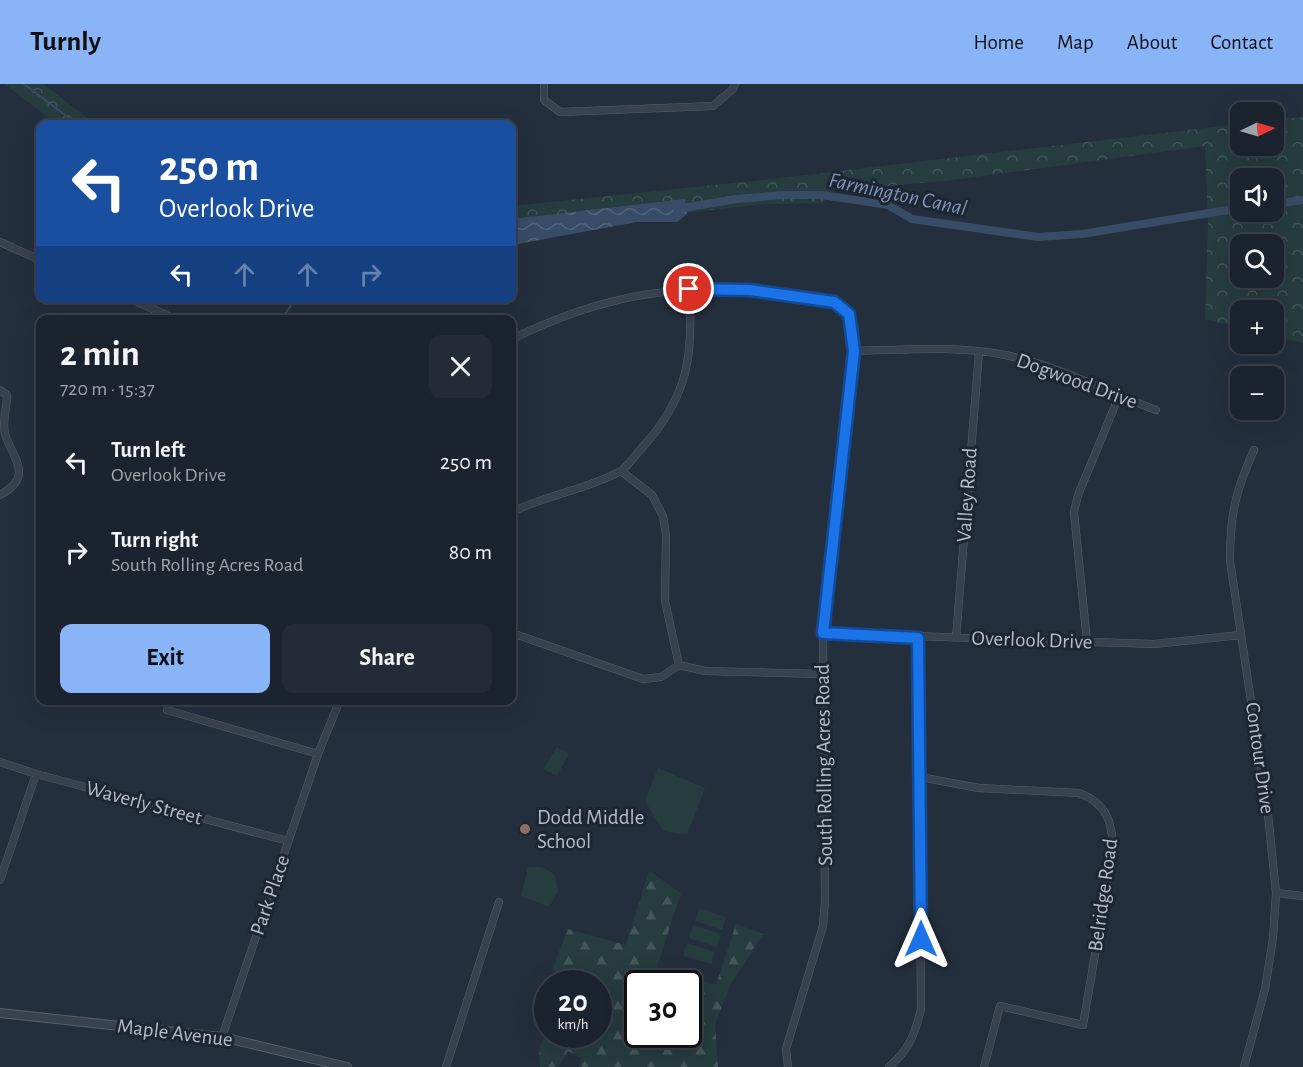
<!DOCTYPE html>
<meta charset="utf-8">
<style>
body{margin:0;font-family:"Alegreya Sans",sans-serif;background:#242b36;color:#f1f3f6;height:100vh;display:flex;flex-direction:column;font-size:22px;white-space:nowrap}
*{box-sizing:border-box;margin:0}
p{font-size:20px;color:#a0a4aa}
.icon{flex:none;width:33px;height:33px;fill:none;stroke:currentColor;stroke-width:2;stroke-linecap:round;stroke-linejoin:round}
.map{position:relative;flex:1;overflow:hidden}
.panel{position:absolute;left:36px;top:231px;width:480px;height:390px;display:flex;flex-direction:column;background:#1b232e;border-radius:12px;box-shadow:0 6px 24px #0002,0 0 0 2px #39404a}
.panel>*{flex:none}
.banner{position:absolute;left:36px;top:36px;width:480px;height:183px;border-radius:12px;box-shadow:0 6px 24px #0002,0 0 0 2px #39404a;background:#1a4fa0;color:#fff;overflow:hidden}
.needle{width:39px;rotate:85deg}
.controls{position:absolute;left:1230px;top:18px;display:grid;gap:12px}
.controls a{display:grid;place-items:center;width:54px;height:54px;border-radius:12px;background:#1b232e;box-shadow:0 6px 24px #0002,0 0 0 2px #39404a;font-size:30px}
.speed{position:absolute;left:534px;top:886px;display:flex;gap:12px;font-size:30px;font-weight:700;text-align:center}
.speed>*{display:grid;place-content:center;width:78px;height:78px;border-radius:50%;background:#1b232e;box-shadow:0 6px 24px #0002,0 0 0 2px #39404a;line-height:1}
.speed small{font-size:15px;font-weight:400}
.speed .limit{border:3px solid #111;border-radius:9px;background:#fff;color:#111}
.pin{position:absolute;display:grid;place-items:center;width:51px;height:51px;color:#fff;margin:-26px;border:3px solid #fff;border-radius:50%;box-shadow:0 2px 6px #0007}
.me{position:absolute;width:66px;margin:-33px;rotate:0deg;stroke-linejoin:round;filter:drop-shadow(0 0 4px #0008)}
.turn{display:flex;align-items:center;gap:21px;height:126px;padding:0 24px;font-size:27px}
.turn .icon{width:78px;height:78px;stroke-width:2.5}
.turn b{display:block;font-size:42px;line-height:51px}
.lanes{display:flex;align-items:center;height:57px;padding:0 24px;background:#0003;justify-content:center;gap:30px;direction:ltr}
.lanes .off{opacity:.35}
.round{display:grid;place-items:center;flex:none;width:63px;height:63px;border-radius:12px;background:#242b36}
.head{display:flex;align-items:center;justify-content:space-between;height:102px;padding:0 24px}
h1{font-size:36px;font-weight:600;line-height:45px}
.button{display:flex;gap:12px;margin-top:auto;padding:12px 24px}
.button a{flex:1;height:69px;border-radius:12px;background:#8ab4f8;color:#111;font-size:24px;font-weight:600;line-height:69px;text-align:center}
.button a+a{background:#242b36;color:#f1f3f6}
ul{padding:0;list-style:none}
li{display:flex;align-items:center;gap:18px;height:90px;padding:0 24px}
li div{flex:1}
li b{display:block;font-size:22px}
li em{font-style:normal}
header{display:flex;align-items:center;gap:36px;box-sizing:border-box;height:84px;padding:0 30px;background:#8ab4f8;color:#111}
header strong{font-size:28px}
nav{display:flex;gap:33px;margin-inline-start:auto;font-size:21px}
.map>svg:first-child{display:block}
</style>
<header>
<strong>Turnly</strong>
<nav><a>Home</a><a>Map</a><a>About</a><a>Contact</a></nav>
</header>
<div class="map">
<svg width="1303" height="983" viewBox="0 0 1303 983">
<defs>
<pattern id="forest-firs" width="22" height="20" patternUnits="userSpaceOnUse" patternTransform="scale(1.5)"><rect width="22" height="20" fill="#263c3f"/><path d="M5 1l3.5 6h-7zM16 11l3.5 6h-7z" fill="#435659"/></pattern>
<pattern id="park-crowns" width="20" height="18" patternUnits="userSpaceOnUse" patternTransform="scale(1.5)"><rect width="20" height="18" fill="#263c3f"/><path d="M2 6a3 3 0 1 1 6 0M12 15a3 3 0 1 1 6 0" fill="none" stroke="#435659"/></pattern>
<pattern id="water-waves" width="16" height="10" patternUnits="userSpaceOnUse" patternTransform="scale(1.5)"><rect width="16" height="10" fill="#394c67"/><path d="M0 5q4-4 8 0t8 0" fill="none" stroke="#53647b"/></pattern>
</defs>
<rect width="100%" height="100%" fill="#242f3e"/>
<!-- forest -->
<path fill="url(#forest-firs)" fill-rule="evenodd" d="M649 787 681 809 657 883 716 901 736 840 763 850 731 900 715 940 718 983H579L581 974 568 967 558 983H540L539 966 547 944 548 951H598V900H564L562 890 552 886 568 845 626 861ZM638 900H688V951H638Z"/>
<!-- park -->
<path fill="url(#park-crowns)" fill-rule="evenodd" d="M5 0H43L95 40H56Z
M1303 33V259L1274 252V226H1240V244L1205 235 1208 137 1205 62 945 97 829 107 824 119 764 120 512 149V122L763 96 1240 40V62H1274V36ZM1240 94H1274V128H1240ZM1240 160H1274V194H1240Z"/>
<!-- pitch -->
<path fill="#263c3f" d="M557 663 569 670 557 692 543 685Z
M658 684 705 704 687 751 663 747 645 717Z
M528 783H542L555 791 558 808 549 823 521 812Z
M699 824 726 833 722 846 695 837Z
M693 841 721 850 717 863 689 854Z
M687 859 715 868 711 880 683 872Z"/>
<!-- water -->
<path fill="url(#water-waves)" d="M685 115 687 130 677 138H637L512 161V135Z"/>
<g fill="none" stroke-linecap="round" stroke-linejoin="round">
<!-- stream -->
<path stroke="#394c67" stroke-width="2" d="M24 0 77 40
M281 236 296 214"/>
<!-- canal -->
<path stroke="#394c67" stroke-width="8" d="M1274 120 1303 116
M677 125 737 115 783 111H822L888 121 912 135 1038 153 1082 150 1240 124"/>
<defs>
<path id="minor" d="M544 0V16L560 28 713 22 733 5 735 0
M0 158 40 176
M129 214 177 236
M512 255C604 210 681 197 784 211 799 213 820 212 834 218 839 220 844 226 849 229L853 267 823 549 825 817 823 842 786 965 788 983
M853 267C903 266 956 261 1005 271 1057 281 1107 308 1156 326
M0 306 7 311C7 324 2 337 5 350 11 372 36 392 0 411
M621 387 652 411 663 432 666 451 665 517 679 581
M512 428C546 411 585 406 619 388 627 384 634 372 641 365 688 314 694 272 689 205
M512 549 643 595 661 593 679 581
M823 549 1154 560 1241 551
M956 554 979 268
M1087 558 1074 428 1078 411 1119 312
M679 581 705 587 822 590
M167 626 318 670
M0 678 36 690 288 757
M920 693 979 704 1079 709C1107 720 1112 737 1113 765L1083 941 1000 922 984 983
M0 796 36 690
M1276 809 1303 812
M222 953 318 670 340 616
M446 983 499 818
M889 983C909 966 915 950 921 925L918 554
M1244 983 1265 905 1273 854 1276 809 1268 730 1230 477C1230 431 1235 408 1254 366"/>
<path id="tertiary" d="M0 929 222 953 347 983"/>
</defs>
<!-- minor casing -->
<use href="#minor" stroke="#565f6c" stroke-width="8"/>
<!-- tertiary casing -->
<use href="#tertiary" stroke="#565f6c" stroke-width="10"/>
<!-- minor -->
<use href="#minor" stroke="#38414e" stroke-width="7"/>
<!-- tertiary -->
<use href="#tertiary" stroke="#38414e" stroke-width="8"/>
</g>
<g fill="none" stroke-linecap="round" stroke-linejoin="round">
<defs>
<path id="route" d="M689 205 750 206 834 218 849 230 854 267 823 549 918 554 921 855"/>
</defs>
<!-- route casing -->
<use href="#route" stroke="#114b97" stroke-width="15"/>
<!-- route -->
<use href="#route" stroke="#1a73e8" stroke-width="10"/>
</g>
<!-- markers -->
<circle fill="#8d6e63" stroke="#1d2633" stroke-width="2" cx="525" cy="745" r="6"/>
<g text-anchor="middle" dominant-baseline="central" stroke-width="6" stroke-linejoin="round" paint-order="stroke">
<!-- street labels -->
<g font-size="21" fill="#b4bcc9" stroke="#1d2633">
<text transform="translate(1077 297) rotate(20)">Dogwood Drive</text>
<text transform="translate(967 411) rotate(-86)">Valley Road</text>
<text transform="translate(1032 556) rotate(2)">Overlook Drive</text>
<text transform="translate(1260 674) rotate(82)">Contour Drive</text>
<text transform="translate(824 681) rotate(-91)">South Rolling Acres Road</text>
<text transform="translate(144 719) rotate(15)">Waverly Street</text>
<text transform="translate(270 811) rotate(-71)">Park Place</text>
<text transform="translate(1103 811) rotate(-82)">Belridge Road</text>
<text transform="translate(175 949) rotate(7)">Maple Avenue</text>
</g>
<!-- poi labels -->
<g font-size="21" fill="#b4bcc9" stroke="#1d2633" text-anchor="start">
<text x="537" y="733">Dodd Middle<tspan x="537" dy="24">School</tspan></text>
</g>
<!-- water labels -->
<g font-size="22" font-style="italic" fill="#7c92b1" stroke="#1d2633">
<text transform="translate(898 110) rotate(12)">Farmington Canal</text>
</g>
</g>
</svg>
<div class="controls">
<a><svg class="needle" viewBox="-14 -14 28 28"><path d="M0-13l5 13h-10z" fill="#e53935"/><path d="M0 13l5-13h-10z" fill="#a0a4aa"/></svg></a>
<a><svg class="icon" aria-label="sound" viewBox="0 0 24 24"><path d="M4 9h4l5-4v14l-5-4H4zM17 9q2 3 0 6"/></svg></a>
<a><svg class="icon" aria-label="search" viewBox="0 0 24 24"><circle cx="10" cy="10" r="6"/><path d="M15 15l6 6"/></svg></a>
<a>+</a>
<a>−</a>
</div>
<div class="speed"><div>20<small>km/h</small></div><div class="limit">30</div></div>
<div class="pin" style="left:689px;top:205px;background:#d93025"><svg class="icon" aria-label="arrive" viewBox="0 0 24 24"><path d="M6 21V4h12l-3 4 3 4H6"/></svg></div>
<svg class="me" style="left:921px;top:855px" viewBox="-20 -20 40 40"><path d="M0-17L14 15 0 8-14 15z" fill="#1a73e8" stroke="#fff" stroke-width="4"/></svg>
<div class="banner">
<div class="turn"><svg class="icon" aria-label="left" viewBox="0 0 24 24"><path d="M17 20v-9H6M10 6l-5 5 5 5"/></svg><div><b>250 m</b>Overlook Drive</div></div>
<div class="lanes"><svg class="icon" aria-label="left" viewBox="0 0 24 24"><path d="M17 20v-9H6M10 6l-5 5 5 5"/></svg><svg class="icon off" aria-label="ahead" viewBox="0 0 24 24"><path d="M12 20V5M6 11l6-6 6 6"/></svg><svg class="icon off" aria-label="ahead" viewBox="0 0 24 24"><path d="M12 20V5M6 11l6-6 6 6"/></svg><svg class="icon off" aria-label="right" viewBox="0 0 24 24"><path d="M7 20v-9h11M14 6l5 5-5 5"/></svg></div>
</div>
<section class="panel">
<div class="head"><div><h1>2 min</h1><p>720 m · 15:37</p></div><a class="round"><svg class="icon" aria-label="close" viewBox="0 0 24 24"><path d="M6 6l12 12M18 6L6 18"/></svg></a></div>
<ul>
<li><svg class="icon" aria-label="left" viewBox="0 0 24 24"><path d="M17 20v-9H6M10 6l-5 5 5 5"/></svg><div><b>Turn left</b><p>Overlook Drive</p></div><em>250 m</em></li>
<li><svg class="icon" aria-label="right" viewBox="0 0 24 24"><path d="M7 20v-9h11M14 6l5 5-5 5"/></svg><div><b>Turn right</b><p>South Rolling Acres Road</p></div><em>80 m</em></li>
</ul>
<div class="button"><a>Exit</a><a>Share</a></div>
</section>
</div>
